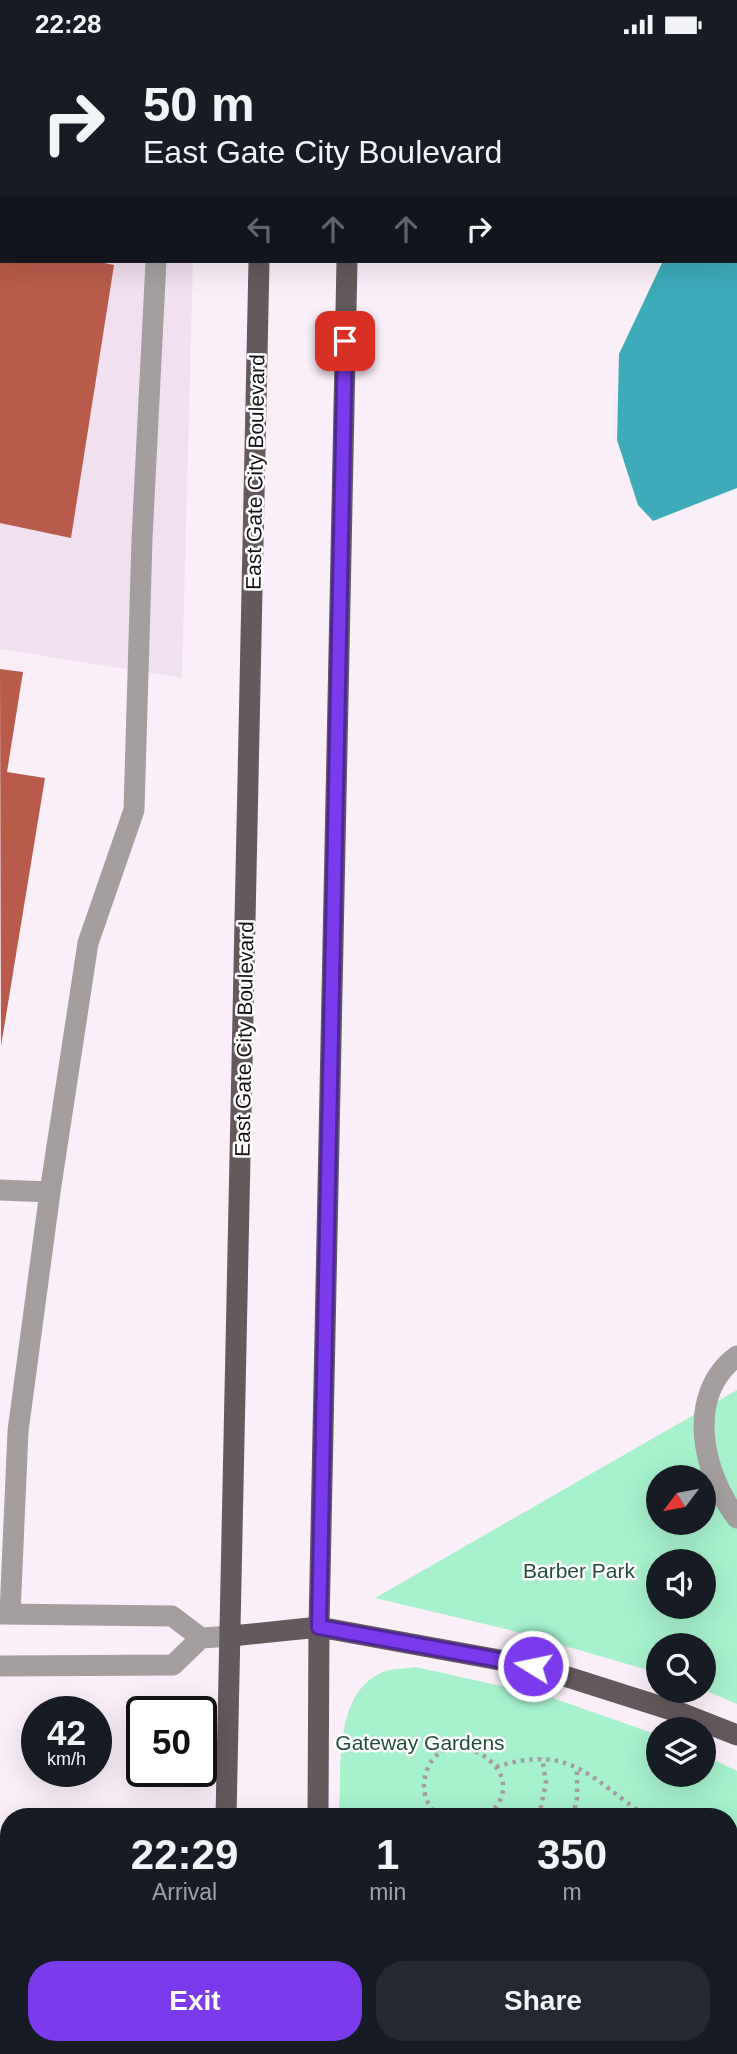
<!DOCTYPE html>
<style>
body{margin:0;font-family:Arial,sans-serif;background:#242831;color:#f1f3f6;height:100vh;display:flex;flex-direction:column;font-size:26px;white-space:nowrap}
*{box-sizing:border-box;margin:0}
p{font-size:23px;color:#9ea1a6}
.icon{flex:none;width:38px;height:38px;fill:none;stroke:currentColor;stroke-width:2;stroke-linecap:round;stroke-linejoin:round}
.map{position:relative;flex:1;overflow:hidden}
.details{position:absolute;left:0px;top:1759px;width:738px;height:247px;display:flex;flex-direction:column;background:#171b24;border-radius:28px 28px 0 0;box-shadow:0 7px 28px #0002}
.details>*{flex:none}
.banner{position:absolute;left:0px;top:0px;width:738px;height:214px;box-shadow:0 7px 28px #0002;background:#171b24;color:#f1f3f6;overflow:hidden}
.needle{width:46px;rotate:238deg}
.controls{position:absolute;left:646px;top:1416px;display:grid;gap:14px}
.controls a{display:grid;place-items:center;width:70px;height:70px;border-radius:50%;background:#171b24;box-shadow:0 7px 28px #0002;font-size:35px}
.speed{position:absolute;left:21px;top:1647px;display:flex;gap:14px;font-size:35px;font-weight:700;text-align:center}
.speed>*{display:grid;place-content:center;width:91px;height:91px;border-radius:50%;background:#171b24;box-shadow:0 7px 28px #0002;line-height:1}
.speed small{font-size:18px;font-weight:400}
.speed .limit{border:4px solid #111;border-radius:10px;background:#fff;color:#111}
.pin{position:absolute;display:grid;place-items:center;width:60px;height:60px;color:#fff;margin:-30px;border-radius:14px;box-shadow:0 4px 10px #0006}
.me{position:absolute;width:77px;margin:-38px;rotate:280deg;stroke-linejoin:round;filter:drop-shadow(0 0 5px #0008)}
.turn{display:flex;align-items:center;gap:24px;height:147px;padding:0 28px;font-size:32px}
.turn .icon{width:91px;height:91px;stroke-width:2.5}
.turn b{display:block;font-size:49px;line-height:60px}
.lanes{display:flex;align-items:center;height:66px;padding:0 28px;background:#0003;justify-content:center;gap:35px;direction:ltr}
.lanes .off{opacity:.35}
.eta{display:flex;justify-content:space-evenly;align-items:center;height:119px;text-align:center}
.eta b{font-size:42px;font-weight:800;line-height:49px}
.primary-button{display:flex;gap:14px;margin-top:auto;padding:14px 28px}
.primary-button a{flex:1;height:80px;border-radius:28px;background:#7c3aed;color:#fff;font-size:28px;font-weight:800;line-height:80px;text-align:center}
.primary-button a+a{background:#242831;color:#f1f3f6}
.status{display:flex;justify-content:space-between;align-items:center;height:49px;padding:0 35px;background:#171b24;direction:ltr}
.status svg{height:19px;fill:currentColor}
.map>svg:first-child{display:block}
</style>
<div class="status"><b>22:28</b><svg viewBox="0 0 49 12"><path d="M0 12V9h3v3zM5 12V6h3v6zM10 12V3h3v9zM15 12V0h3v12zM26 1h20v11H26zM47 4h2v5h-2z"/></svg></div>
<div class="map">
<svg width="737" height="2005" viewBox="0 0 737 2005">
<rect width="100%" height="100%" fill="#faeff8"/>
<!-- built -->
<path fill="#f1e0ef" d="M0 0H198L2 2V212H193L182 629 0 600Z"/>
<!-- green -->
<path fill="#a7f1cd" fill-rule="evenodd" d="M737 1341V1655L704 1641V1596H658V1624L510 1581 375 1549ZM658 1428H704V1474H658ZM658 1512H704V1558H658Z
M416 1618 550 1648 658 1686V1726H704V1706L737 1722V2005H339V1997H730V1768L339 1767C342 1722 332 1644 383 1623 392 1619 406 1620 416 1618Z"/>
<!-- forest -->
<path fill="#6cdaaa" d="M542 1997H653L648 2005H540Z"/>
<!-- water -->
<path fill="#3dabb9" d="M737 146V439L653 472 638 456 617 391 619 305 663 212H737Z"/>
<!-- building -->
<path fill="#b85b4a" d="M0 212H95L114 216 71 489 0 474Z
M0 620 23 623 7 723 45 729 1 997Z
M9 1858V1890H8L0 1861Z"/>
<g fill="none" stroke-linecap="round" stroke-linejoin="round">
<!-- path -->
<path stroke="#a59da3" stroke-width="4.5" stroke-dasharray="3.5 5" stroke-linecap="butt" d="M496 1718C571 1694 590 1729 647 1768
M439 1768C429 1760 423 1746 424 1734 433 1658 545 1721 486 1768
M539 1768 546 1733 542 1709
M573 1768 577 1749V1718
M730 1800 737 1804
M730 1983 737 1972
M428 2005 432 1997
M712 2005 719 1997"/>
<!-- minor -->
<path stroke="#a49e9f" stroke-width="21" d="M148 0V2
M0 1141 50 1143 18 1382 10 1565
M50 1143 88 894 134 761 142 490 156 212
M737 1307C685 1346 702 1424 737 1469
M0 1565 172 1567 201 1589 232 1587
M0 1617 173 1616 201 1589
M0 2002 9 1996"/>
<!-- major -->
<path stroke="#64595c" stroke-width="21" d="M262 2V0
M352 2V0
M232 1587 319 1578 533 1617 681 1664 737 1686
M226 1768 259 212
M318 1768 319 1578 347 212
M229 1997 230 2005
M324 1997V2005"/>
</g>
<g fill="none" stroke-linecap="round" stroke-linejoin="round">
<defs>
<path id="route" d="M345 292 319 1578 533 1617"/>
</defs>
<!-- route casing -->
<use href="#route" stroke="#51269a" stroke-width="18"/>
<!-- route -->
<use href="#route" stroke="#7c3aed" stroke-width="12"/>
</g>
<g text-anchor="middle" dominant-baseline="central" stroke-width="5" stroke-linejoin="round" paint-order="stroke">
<!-- street labels -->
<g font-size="21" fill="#151114" stroke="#fff">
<text transform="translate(255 423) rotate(-89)">East Gate City Boulevard</text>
<text transform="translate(244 990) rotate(-89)">East Gate City Boulevard</text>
</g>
<!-- park labels -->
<g font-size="21" fill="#214f3b" stroke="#fff">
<text x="579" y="1521">Barber Park</text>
<text x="420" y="1693">Gateway Gardens</text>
</g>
</g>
</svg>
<div class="controls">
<a><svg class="needle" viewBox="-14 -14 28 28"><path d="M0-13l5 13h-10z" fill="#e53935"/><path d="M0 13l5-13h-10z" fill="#9ea1a6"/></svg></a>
<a><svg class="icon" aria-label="sound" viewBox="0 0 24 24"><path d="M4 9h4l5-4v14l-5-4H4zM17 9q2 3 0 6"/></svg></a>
<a><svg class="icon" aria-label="search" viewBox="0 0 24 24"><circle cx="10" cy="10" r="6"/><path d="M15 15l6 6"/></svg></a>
<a><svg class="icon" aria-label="layers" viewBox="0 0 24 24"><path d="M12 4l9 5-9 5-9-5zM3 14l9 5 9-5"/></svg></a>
</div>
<div class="speed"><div>42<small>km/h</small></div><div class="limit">50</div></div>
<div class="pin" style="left:345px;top:292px;background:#d93025"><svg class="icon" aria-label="arrive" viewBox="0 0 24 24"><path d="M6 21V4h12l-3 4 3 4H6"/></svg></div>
<svg class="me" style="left:533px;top:1617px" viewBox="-20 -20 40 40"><circle r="17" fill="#7c3aed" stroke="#fff" stroke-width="3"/><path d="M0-11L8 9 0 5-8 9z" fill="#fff"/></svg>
<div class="banner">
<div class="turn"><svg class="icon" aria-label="right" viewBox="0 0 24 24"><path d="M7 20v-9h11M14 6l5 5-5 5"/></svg><div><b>50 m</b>East Gate City Boulevard</div></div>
<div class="lanes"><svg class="icon off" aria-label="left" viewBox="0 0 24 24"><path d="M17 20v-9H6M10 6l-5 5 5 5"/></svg><svg class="icon off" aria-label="ahead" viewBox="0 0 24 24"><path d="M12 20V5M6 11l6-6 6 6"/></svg><svg class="icon off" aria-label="ahead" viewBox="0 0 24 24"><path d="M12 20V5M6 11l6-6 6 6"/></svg><svg class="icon" aria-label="right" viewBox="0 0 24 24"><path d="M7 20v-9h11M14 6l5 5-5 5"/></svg></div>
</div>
<section class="details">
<div class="eta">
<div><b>22:29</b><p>Arrival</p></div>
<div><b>1</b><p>min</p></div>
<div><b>350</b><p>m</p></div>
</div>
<div class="primary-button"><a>Exit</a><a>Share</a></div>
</section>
</div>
